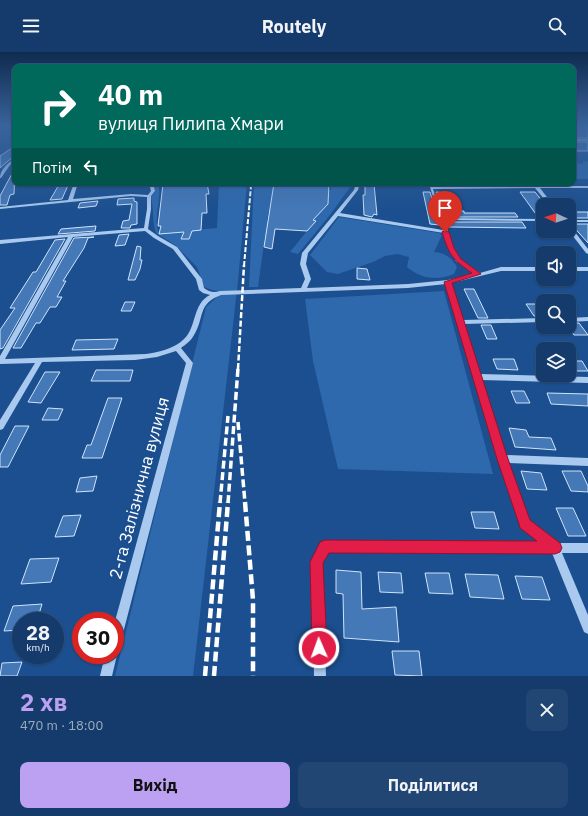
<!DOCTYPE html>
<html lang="uk">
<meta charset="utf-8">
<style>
body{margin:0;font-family:"IBM Plex Sans",sans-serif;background:#214673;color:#f1f3f6;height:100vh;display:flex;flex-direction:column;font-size:15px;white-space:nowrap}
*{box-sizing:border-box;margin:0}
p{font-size:13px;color:#9dadc1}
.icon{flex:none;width:22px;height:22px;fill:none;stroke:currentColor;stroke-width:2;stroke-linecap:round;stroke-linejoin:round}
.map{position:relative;height:624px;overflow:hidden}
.sheet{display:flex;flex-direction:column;background:#143b6b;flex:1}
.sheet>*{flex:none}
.guide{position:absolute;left:12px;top:12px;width:564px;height:122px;border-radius:8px;box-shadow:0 1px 3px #0004,0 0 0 1px #33557e;background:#00695c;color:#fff;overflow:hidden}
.needle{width:26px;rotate:273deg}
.fabs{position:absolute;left:536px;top:146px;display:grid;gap:8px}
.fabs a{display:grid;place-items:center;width:40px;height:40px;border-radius:8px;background:#143b6b;box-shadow:0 1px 3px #0004,0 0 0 1px #33557e;font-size:20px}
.speed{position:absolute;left:12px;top:560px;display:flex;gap:8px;font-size:20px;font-weight:700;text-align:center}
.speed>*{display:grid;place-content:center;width:52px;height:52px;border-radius:50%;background:#143b6b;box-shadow:0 1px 3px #0004,0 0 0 1px #33557e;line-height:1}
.speed small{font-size:10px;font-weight:400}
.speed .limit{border:6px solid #d22;background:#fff;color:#111}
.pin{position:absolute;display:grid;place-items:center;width:34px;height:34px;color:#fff;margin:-41px -17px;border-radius:50% 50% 50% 0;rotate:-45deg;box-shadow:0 0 4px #0007}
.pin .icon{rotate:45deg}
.me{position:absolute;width:44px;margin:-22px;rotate:358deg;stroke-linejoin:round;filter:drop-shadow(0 0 3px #0008)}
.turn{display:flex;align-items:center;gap:14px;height:84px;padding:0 20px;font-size:18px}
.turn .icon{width:52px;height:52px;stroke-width:2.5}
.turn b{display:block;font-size:28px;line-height:34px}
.then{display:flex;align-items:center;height:38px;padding:0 20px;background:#0003;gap:8px;font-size:15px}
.round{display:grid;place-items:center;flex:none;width:42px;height:42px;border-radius:8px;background:#214673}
.overview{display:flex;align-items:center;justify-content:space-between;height:68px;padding:0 20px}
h1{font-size:24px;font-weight:700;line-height:30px;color:#bca0f2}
.action{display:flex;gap:8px;margin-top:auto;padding:8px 20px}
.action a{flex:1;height:46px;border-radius:8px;background:#bca0f2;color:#111;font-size:16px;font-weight:700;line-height:46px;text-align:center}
.action a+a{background:#214673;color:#f1f3f6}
header{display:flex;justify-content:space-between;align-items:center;height:52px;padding:0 20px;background:#143b6b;font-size:18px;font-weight:700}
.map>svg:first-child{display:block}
</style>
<header><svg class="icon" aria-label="menu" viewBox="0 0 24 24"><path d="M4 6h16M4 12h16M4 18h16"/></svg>Routely<svg class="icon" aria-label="search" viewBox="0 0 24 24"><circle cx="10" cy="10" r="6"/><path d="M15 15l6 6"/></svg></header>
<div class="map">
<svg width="588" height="624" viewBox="0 0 588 624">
<rect width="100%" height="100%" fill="#1b4f8f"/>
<!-- green -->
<path fill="#2e69ad" d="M588 109V127H573V111L583 112V110Z
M153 131H158C163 147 152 166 159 181L217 176 219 131H247L238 229 193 624H115L206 255 216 246 218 239 212 238 204 235 197 215 175 193 156 181C152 170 154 157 151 145L155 140Z
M254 131H271V133H274L267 169H269L267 184H265L258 235H249Z
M331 131H353L330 163 298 202 290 200 315 169 313 168 328 152V138H331Z
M339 165 439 181 442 183 434 200C445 201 451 205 457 215L454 222C437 229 421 227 407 215L409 205 397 202 385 204 373 210 338 222 327 220 310 203Z
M444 239 493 422 338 417 313 309 305 247Z"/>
<!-- building -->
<path fill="#4478b7" stroke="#cfe3fa" d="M573 73H588V86H573Z
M573 90H588V99H573Z
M15 94V103L0 116V104Z
M15 116 14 142 10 143 7 153H0V144Z
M60 131H69L62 147 50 148Z
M182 131H207L209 142H206L207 161H202L201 178 192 179 189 187H181L184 180 159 182 161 174H158L163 132Z
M274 131 329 132 328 152 313 168 316 169 307 179 275 177 272 197 264 195Z
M365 131 374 132 377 163 374 162 372 165 364 163 363 143H365Z
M423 140H430L440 173 430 172Z
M436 140 450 141 457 159H464V161H515L518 165H444Z
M520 140H535L543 150V166L538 165Z
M134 146V149L137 150V172L131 173 130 176H121L123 169 129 168 132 152 117 153 118 147Z
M98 149 96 154 78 156 80 151Z
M569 160H588V166H569Z
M446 170H522L526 176 449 175Z
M571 172H588V191Z
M96 174 95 179 58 182 61 177Z
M129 182 125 193 115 194 119 183Z
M94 185 88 186 84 196 63 229H66L57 245H62L56 255H50L40 271H36L21 296H13L74 186Z
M65 187 3 296 0 297V278L15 256H10L33 220H36L55 188Z
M137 194 141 195 140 208H142L140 217 135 228H128Z
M357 216 367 217 370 228 357 227Z
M464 237H474L488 266H478Z
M125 250H135L131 259H121Z
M526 252H536L543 264H534Z
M569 271H579L588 283H574L569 276Z
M481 273H491L497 287H487Z
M118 287 114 297 72 298 76 288Z
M493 307H514L518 318 497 317Z
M569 309H582L588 319H569Z
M96 318H133L130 329H91Z
M45 320H60L41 351 28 350Z
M511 339H524L530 351H516Z
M547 341 588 342V354L551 352Z
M108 346H122L102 406H82L87 393H91Z
M48 356 63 357 58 368H42Z
M15 374H29L8 415H0V403Z
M509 376 526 378 529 385 551 386 556 398 515 395Z
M521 419 541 421 547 438 527 437Z
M562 419H581L588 434V440L571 439Z
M97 424 93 439 76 440 80 426Z
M556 456H573L586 484H568Z
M471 460H494L499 477 475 476Z
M81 463 74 484 55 485 63 464Z
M59 506 51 530 21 532 30 507Z
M336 518 361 520 362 557 396 555 399 590 344 586 343 542 336 541Z
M378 520 401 521 403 541 380 540Z
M425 521H449L453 542 429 541Z
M465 522 498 523 504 547 470 545Z
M515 524 542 525 550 548 522 547Z
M42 552 37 569H21V578L4 579 13 554Z
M392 599H419L422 624 395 623Z
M22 610 17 624H0L2 611Z"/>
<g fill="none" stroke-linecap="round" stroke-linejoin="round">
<!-- minor -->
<path fill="#a9c9ee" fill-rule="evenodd" d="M573 87H588V89H573Z
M15 107V110L10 113 1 126H0C0 118 8 110 15 107Z
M74 131H78L73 147 131 142 148 143 151 139 149 131H153L155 139 151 144V157L148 177 158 184 177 195 202 227 204 236C209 240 214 241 220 239L301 236 305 227 300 212 302 201 354 138 356 131H360L358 138 340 161 443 178 430 135 438 134H533L534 132H535L538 134H588V136H540L553 153H549L535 136 433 137 443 166 543 167V169L444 168 454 196 460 207 480 221 501 215H543V219H501L451 231 463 268 543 266V270L464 272 480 322 588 325V331L481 328 505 403 588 406V414L508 411 529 469 557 491H588V501H562L588 563V582L584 580 552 501 328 500 322 511 326 624H314L312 510 322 492 325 490 541 491 522 475 520 472 498 407 446 232 408 236 221 243C197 252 205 265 194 283 191 289 186 292 181 296L193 311 121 589 119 593 115 595V569L186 311 176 299 157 305 135 308 42 310 3 377 0 378V368L35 311 0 312V304L68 185 0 192V188L144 176 147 157V145L131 144 0 157V155L68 148ZM338 164 444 181 448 196 456 209 474 222 448 228 408 232 307 236 311 227 306 212 308 201ZM145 179 154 186 173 197 196 227 199 238 203 241 210 243C192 252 197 275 184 287 174 297 159 300 146 302L5 307 73 185Z
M569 168H588V170H569Z
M569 175H571L588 197V202L586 201 569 179Z
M569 215H588V219H569Z
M588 265V269L569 270V266Z
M115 599 117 603 112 624H100L105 603H115Z"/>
<!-- rail-far4 -->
<path stroke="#fff" stroke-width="1.5" stroke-dasharray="3.5 1.5" stroke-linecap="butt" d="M251 135V131"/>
<!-- rail-far3 -->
<path stroke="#fff" stroke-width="2" stroke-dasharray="5 2" stroke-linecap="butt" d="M244 214 251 134"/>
<!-- rail-far2 -->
<path stroke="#fff" stroke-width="2.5" stroke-dasharray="6 2.5" stroke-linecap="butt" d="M238 317 244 213"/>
<!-- rail-far1 -->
<path stroke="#fff" stroke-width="3.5" stroke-dasharray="8 3.5" stroke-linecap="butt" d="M238 370 245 451
M220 451 228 364
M228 451 238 316"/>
<!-- rail -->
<path stroke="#fff" stroke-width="4.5" stroke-dasharray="10 4.5" stroke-linecap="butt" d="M245 450 253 548V624
M205 624 220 450
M214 624 228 450"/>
</g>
<!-- sky -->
<linearGradient id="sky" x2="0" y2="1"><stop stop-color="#0f2b4f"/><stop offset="0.46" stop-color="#39639b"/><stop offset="1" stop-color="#39639b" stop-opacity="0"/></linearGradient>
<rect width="588" height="160" fill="url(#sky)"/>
<!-- route -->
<path fill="#e11d48" stroke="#92132f" d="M445 178 449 180 454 196 461 207 481 222 452 231 508 407 530 468 560 491 562 496 560 500 555 502 329 501 323 511 327 596 325 601 319 603 314 601 312 596 310 510 320 490 325 488 537 489 520 476 519 472 497 407 444 230 472 221C452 207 449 203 442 180Z"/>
<g text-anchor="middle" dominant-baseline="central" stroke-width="3.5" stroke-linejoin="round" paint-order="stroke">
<!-- near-street labels -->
<g font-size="17" fill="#fff" stroke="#1b4f8f">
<text transform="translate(139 436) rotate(-75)">2-га Залізнична вулиця</text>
</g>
</g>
</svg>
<div class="fabs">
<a><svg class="needle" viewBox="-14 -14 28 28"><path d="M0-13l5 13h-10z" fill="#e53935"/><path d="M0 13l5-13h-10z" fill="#9dadc1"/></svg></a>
<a><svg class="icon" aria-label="sound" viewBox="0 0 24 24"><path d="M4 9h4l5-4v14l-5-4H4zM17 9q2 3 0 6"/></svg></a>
<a><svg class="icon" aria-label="search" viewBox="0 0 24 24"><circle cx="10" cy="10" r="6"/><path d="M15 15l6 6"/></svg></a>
<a><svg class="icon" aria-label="layers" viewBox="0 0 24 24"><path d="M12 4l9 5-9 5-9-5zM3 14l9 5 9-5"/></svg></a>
</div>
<div class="speed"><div>28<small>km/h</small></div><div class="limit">30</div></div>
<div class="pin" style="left:445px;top:180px;background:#d93025"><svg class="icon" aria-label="arrive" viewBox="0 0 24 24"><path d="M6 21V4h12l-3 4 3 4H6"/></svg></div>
<svg class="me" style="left:319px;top:596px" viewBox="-20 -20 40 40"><circle r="17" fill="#e11d48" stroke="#fff" stroke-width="3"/><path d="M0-11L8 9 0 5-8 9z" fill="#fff"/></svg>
<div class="guide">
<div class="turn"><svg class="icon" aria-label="right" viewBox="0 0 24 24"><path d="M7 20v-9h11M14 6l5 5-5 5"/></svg><div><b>40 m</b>вулиця Пилипа Хмари</div></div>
<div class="then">Потім<svg class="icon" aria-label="left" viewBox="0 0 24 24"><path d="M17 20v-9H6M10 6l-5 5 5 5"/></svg></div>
</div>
</div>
<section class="sheet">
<div class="overview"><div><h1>2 хв</h1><p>470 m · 18:00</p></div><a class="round"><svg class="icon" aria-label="close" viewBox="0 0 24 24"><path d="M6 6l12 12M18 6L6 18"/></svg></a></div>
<div class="action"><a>Вихід</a><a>Поділитися</a></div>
</section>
